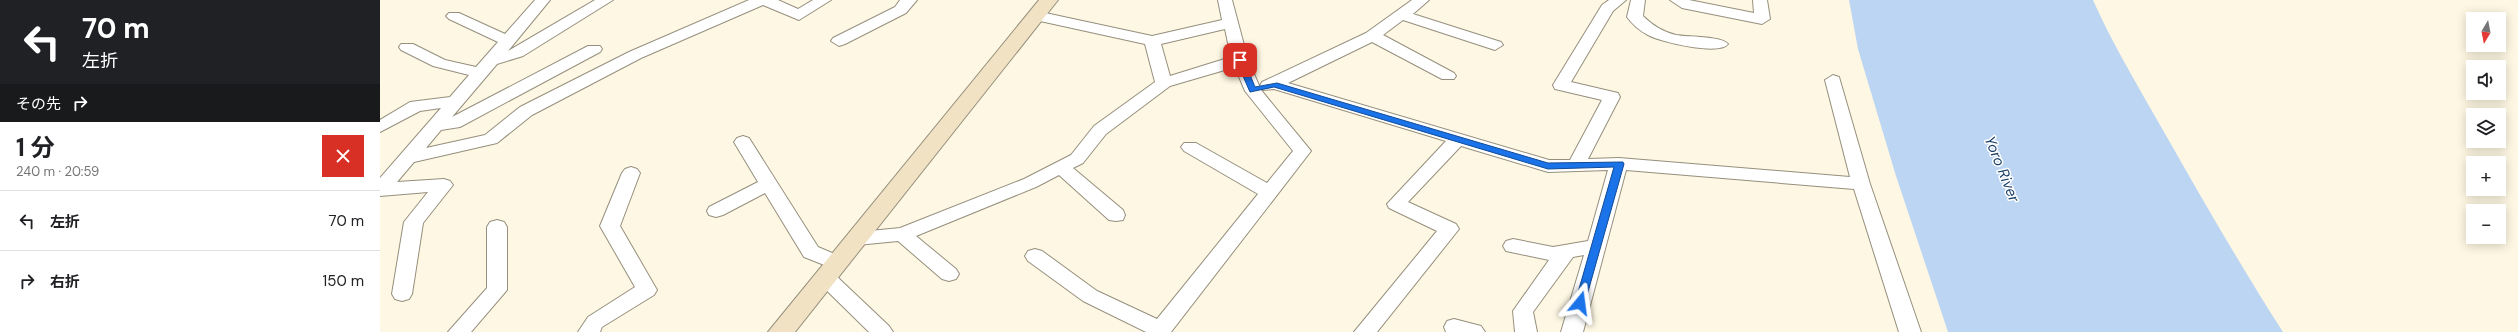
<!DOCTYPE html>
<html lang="ja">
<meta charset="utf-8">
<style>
body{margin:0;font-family:"DM Sans","Noto Sans JP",sans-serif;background:#f6f6f6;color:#202124;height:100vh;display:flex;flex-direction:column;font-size:15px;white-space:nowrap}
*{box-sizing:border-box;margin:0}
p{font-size:13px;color:#757577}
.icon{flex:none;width:22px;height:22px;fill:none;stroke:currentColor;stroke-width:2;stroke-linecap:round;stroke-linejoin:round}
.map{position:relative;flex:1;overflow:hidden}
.sheet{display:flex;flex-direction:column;background:#fff;width:380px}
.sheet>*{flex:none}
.guide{background:#202124;color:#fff;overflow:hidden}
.needle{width:26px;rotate:190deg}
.fabs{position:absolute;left:2086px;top:12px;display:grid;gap:8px}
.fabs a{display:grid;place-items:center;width:40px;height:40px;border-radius:0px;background:#fff;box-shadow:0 2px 10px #0003;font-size:20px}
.pin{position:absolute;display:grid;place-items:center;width:34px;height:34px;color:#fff;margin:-17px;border-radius:8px;box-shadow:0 2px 6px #0006}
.me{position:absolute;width:44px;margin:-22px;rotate:16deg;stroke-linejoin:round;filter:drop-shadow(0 0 3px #0008)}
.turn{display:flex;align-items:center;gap:14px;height:84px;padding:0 16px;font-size:18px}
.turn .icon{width:52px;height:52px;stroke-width:2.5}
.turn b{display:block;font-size:28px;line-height:34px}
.then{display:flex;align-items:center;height:38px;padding:0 16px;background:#0003;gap:8px;font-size:15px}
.round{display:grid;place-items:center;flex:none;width:42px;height:42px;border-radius:0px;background:#f6f6f6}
.headline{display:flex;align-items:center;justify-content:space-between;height:68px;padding:0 16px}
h1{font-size:24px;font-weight:700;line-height:30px}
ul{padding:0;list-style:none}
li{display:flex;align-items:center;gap:12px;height:60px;padding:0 16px;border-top:1px solid #e0e0e0}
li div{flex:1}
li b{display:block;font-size:15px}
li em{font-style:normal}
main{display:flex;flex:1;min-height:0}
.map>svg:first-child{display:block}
</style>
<main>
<section class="sheet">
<div class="guide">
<div class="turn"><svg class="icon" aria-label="left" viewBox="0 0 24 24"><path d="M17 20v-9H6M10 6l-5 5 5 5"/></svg><div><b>70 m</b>左折</div></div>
<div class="then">その先<svg class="icon" aria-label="right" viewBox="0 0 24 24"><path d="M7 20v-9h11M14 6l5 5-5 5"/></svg></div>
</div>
<div class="headline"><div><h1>1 分</h1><p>240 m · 20:59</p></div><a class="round" style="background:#d93025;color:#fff"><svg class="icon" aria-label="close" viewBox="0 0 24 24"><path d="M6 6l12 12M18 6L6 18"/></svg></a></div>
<ul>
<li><svg class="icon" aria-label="left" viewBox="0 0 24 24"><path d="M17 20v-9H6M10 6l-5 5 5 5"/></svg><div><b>左折</b></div><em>70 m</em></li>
<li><svg class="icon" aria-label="right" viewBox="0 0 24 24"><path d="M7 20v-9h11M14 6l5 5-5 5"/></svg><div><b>右折</b></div><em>150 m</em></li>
</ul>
</section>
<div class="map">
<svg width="2138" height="332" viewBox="0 0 2138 332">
<rect width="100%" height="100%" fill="#fef7e3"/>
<!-- water -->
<path fill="#bbd5f3" d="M1469 0H1713C1731 41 1754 79 1776 118 1817 190 1858 262 1903 332H1568L1516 176 1478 49Z"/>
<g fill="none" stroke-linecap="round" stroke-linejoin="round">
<defs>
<path id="street" d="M155 0H170L128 51 215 0H233L143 56 117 64 72 117 208 46H220L222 49 220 52 80 127 61 130 46 148 105 135 140 107 249 52 369 0H398L418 9 433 0H451L419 20 383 5 261 58 152 115 117 143 34 162 17 182 64 179 70 181 73 185 43 223 32 294 29 299 22 301 15 299 12 294 24 222 48 192 0 196V178L61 108 40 111 0 132V120L30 102 70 97 89 75 53 66 21 50 19 47 21 44H33L65 60 96 67 118 42 69 19 66 16 69 13H79L125 34Z
M520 0H537L526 13 465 44 459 46 451 41 453 38 515 7Z
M838 0H852L868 60 881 90 931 151 791 332H766L703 301 648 261 645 256 648 251 655 249 662 251 717 291 777 319 878 194 804 151 801 147 804 143H816L887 183 913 151 865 91 855 67 790 86 726 134 703 163 693 168 743 210 745 215 743 220 736 221 729 220 679 175 656 187 536 236 576 269 579 274 576 279 569 281 562 279 518 241 477 245 470 243 467 238 470 233 520 228 644 179 691 155 714 126 775 82 765 44 651 19 648 16 651 13 656 11 772 36 842 20ZM845 29 851 57 790 76 781 44Z
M1032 0H1049L1033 14 1121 42 1123 45 1115 50 1023 20 1003 35 1074 73 1076 76 1074 79H1062L992 42 908 83 1169 160H1190L1222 100 1175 89 1173 85 1222 5 1229 0H1246L1233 11 1191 82 1238 93 1240 97 1208 159 1239 158 1470 177 1445 80 1453 75 1459 77 1490 184 1541 332H1519L1474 189 1246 170 1203 332H1181L1204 255 1193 257 1153 312 1157 332H1135L1133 311 1169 260 1126 251 1123 246 1126 241 1133 239 1173 247 1208 241 1228 170 1168 172 1081 146 1028 202 1076 224 1079 229 997 332H974L1057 231 1009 208 1007 204 1066 141 894 89 882 90 880 86 882 82 986 33Z
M1251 0H1265L1263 16C1272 25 1283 32 1296 35 1307 37 1342 36 1348 44 1339 56 1281 42 1268 35 1260 31 1253 25 1247 17Z
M1290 0H1309L1374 13 1373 0H1387L1390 19 1382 24 1302 8Z
M363 136 369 138 438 247 464 258 467 263 464 268 457 270 424 257 385 193 343 215 336 217 329 215 327 211 329 207 378 182 354 142 357 138Z
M251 167 257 169 260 173 240 226 277 290 274 295 222 327 220 332H198L208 317 255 287 220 226 242 173 245 169Z
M117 220 124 222 127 227V290L91 332H68L107 288V227L110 222Z
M445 270 452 272 509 326 513 332H489L438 282 435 277 438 272Z
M1074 319 1101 326 1105 332H1066L1064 327 1067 321Z"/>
<path id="secondary" d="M659 0H678L415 332H388Z"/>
</defs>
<!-- street casing -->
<use href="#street" stroke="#958f7d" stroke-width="2"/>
<!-- secondary casing -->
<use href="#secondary" stroke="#958f7d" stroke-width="2"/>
<!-- street -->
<use href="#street" fill="#fff" fill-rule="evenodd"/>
<!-- secondary -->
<use href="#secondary" fill="#f1e2c4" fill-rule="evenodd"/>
</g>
<!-- route -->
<path fill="#1a73e8" stroke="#114b97" d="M860 58 864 60 875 87 897 83 1168 163 1243 162 1244 164 1204 306 1200 307 1195 303 1234 167 1168 169 894 87 870 92 856 60Z"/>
<g text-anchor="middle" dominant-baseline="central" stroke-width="3" stroke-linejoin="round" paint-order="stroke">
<!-- water labels -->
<g font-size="15" font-style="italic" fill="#1a3f67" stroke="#fff">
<text transform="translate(1622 169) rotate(68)">Yoro River</text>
</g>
</g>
</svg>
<div class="fabs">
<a><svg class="needle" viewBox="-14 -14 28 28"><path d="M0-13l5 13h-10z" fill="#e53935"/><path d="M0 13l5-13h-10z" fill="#757577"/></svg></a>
<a><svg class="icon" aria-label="sound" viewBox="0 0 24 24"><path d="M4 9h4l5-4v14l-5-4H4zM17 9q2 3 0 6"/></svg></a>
<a><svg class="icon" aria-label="layers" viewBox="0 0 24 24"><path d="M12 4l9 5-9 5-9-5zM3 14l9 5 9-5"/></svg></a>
<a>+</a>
<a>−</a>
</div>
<div class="pin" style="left:860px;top:60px;background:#d93025"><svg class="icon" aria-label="arrive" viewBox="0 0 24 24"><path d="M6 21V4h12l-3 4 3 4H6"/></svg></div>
<svg class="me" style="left:1200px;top:303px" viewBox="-20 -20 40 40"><path d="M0-17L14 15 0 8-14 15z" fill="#1a73e8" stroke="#fff" stroke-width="4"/></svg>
</div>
</main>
